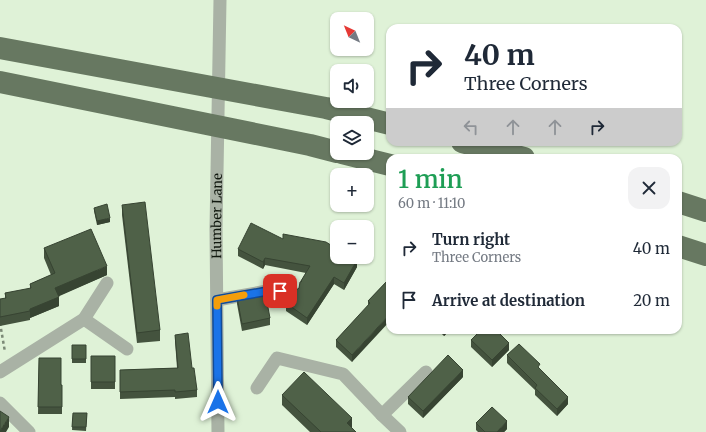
<!DOCTYPE html>
<meta charset="utf-8">
<style>
body{margin:0;font-family:Merriweather,serif;background:#f2f2f3;color:#1f2937;height:100vh;display:flex;flex-direction:column;font-size:15px;white-space:nowrap}
*{box-sizing:border-box;margin:0}
p{font-size:13px;color:#747a83}
.icon{flex:none;width:22px;height:22px;fill:none;stroke:currentColor;stroke-width:2;stroke-linecap:round;stroke-linejoin:round}
.map{position:relative;flex:1;overflow:hidden}
.details{position:absolute;left:386px;top:154px;width:296px;height:180px;display:flex;flex-direction:column;background:#fff;border-radius:12px;box-shadow:0 1px 3px #0004}
.details>*{flex:none}
.banner{position:absolute;left:386px;top:24px;width:296px;height:122px;border-radius:12px;box-shadow:0 1px 3px #0004;background:#fff;color:#1f2937;overflow:hidden}
.needle{width:26px;rotate:317deg}
.buttons{position:absolute;left:330px;top:12px;display:grid;gap:8px}
.buttons a{display:grid;place-items:center;width:44px;height:44px;border-radius:8px;background:#fff;box-shadow:0 1px 3px #0004;font-size:20px}
.pin{position:absolute;display:grid;place-items:center;width:34px;height:34px;color:#fff;margin:-17px;border-radius:8px;box-shadow:0 2px 6px #0006}
.me{position:absolute;width:44px;margin:-22px;rotate:0deg;stroke-linejoin:round;filter:drop-shadow(0 0 3px #0008)}
.turn{display:flex;align-items:center;gap:14px;height:84px;padding:0 12px;font-size:18px}
.turn .icon{width:52px;height:52px;stroke-width:2.5}
.turn b{display:block;font-size:28px;line-height:34px}
.lanes{display:flex;align-items:center;height:38px;padding:0 12px;background:#0003;justify-content:center;gap:20px;direction:ltr}
.lanes .off{opacity:.35}
.round{display:grid;place-items:center;flex:none;width:42px;height:42px;border-radius:12px;background:#f2f2f3}
.overview{display:flex;align-items:center;justify-content:space-between;height:68px;padding:0 12px}
h1{font-size:24px;font-weight:600;line-height:30px;color:#1e9e55}
ul{padding:0;list-style:none}
li{display:flex;align-items:center;gap:12px;height:52px;padding:0 12px}
li div{flex:1}
li b{display:block;font-size:15px}
li em{font-style:normal}
.map>svg:first-child{display:block}
</style>
<div class="map">
<svg width="706" height="432" viewBox="0 0 706 432">
<rect width="100%" height="100%" fill="#dff2d7"/>
<g fill="none" stroke-linecap="round" stroke-linejoin="round">
<!-- path -->
<path stroke="#7b8976" stroke-width="2.5" stroke-dasharray="3 3" stroke-linecap="butt" d="M0 323 5 352"/>
<!-- minor -->
<g stroke="#a9b2a5" stroke-width="13">
<path d="M217 300 267 291H292"/>
<path d="M84 319 127 349"/>
<path d="M0 372 84 319 107 283"/>
<path d="M257 388 277 358 343 374 382 415 400 432"/>
<path d="M0 403 29 432"/>
<path d="M382 415 426 372"/>
<path id="s1" d="M218 432 216 229 220 0"/>
</g>
<!-- trunk -->
<path stroke="#677861" stroke-width="22" d="M0 48 326 108 390 124
M0 82 310 145 337 152
M462 142 524 158
M342 153 390 165
M678 202 706 211
M678 246 706 255"/>
</g>
<!-- wall -->
<path fill="#44533e" d="M122 205 160 330V341L137 343 122 215Z
M94 208 110 222 97 225 94 211Z
M283 239 357 267 344 290 334 284 307 325 286 311V303L299 288 301 281 306 273 265 265 263 269 238 256V249Z
M44 248 107 275 58 296 59 306 30 318V320L0 326V299H5V293L30 289V284L51 275 44 258Z
M388 280 352 362 336 347V340L368 306V301Z
M237 297 270 318V325L242 331 237 304Z
M438 330H450L444 336Z
M175 335 192 368 197 390V397L175 399V397L120 399V370L177 368 175 341Z
M471 340 509 350 492 367 471 347Z
M72 345H86V363H72Z
M507 355 540 370 568 404 557 416 535 395V390L507 363Z
M91 356H115V389H91Z
M39 358 61 385H62V414H38Z
M463 377 423 418 408 404V397Z
M282 395 352 428 356 432H310L282 405Z
M73 413H87L86 431 72 430Z
M476 423 507 429 504 432H478L476 430Z"/>
<!-- shaded-wall -->
<path fill="#374432" d="M110 218V222L97 225V221Z
M265 258V265L263 269V262Z
M357 260V267L344 290V283Z
M107 266V275L55 298V288Z
M334 277V284L307 325V318Z
M59 297V306L30 318V309Z
M390 314V321L352 362V355Z
M444 330H450L444 336Z
M509 343V350L492 367V360Z
M463 370V377L423 418V411Z
M568 397V404L557 416V409Z
M9 417V427L6 432H0V431Z
M352 418V428L347 423Z
M507 421V429L504 432H497Z"/>
<!-- building -->
<path fill="#4f6148" stroke="#374432" d="M145 202 160 330 137 333 122 205Z
M107 204 110 218 97 221 94 208Z
M251 223 283 239V234L326 242 337 249V257H352L357 260 344 283 334 277 307 318 286 303 294 292 299 288 300 282 302 281H301L310 266 265 258 263 262 238 249Z
M91 229 107 266 55 288 59 297 30 309V311L0 317V299L6 298 5 293 31 288 30 284 55 273 44 248Z
M388 280 390 282V314L352 355 336 340 370 303 368 301Z
M265 292 270 318 242 324 237 297Z
M481 330H496L509 343 492 360 471 340Z
M188 333 192 368H194L197 390 175 392V390L120 392V370L178 368 175 335Z
M519 344 540 364 538 367 568 397 557 409 535 388 537 385 507 355Z
M72 345H86V359H72Z
M448 355 463 370 423 411 408 397Z
M91 356H115V382H91Z
M39 358H61V385H62V407H38Z
M304 372 352 418 347 423 356 432H321L282 395Z
M492 407 507 421 497 432H485L476 423Z
M0 411 9 417 0 431 2 432H0Z
M73 413H87L86 427H72Z"/>
<g fill="none" stroke-linecap="round" stroke-linejoin="round">
<defs>
<path id="route" d="M218 402 217 300 268 291H280"/>
</defs>
<!-- route casing -->
<use href="#route" stroke="#114b97" stroke-width="10"/>
<!-- route -->
<use href="#route" stroke="#1a73e8" stroke-width="7"/>
<!-- slow -->
<path stroke="#f59e0b" stroke-width="7" d="M217 306V300L244 295"/>
</g>
<g text-anchor="middle" dominant-baseline="central" stroke-width="4" stroke-linejoin="round" paint-order="stroke">
<!-- street labels -->
<g font-size="13" fill="#11180f" stroke="#eefee9">
<text stroke="none"><textPath href="#s1" startOffset="216">Humber Lane</textPath></text>
</g>
</g>
</svg>
<div class="buttons">
<a><svg class="needle" viewBox="-14 -14 28 28"><path d="M0-13l5 13h-10z" fill="#e53935"/><path d="M0 13l5-13h-10z" fill="#747a83"/></svg></a>
<a><svg class="icon" aria-label="sound" viewBox="0 0 24 24"><path d="M4 9h4l5-4v14l-5-4H4zM17 9q2 3 0 6"/></svg></a>
<a><svg class="icon" aria-label="layers" viewBox="0 0 24 24"><path d="M12 4l9 5-9 5-9-5zM3 14l9 5 9-5"/></svg></a>
<a>+</a>
<a>−</a>
</div>
<div class="pin" style="left:280px;top:291px;background:#d93025"><svg class="icon" aria-label="arrive" viewBox="0 0 24 24"><path d="M6 21V4h12l-3 4 3 4H6"/></svg></div>
<svg class="me" style="left:218px;top:402px" viewBox="-20 -20 40 40"><path d="M0-17L14 15 0 8-14 15z" fill="#1a73e8" stroke="#fff" stroke-width="4"/></svg>
<div class="banner">
<div class="turn"><svg class="icon" aria-label="right" viewBox="0 0 24 24"><path d="M7 20v-9h11M14 6l5 5-5 5"/></svg><div><b>40 m</b>Three Corners</div></div>
<div class="lanes"><svg class="icon off" aria-label="left" viewBox="0 0 24 24"><path d="M17 20v-9H6M10 6l-5 5 5 5"/></svg><svg class="icon off" aria-label="ahead" viewBox="0 0 24 24"><path d="M12 20V5M6 11l6-6 6 6"/></svg><svg class="icon off" aria-label="ahead" viewBox="0 0 24 24"><path d="M12 20V5M6 11l6-6 6 6"/></svg><svg class="icon" aria-label="right" viewBox="0 0 24 24"><path d="M7 20v-9h11M14 6l5 5-5 5"/></svg></div>
</div>
<section class="details">
<div class="overview"><div><h1>1 min</h1><p>60 m · 11:10</p></div><a class="round"><svg class="icon" aria-label="close" viewBox="0 0 24 24"><path d="M6 6l12 12M18 6L6 18"/></svg></a></div>
<ul>
<li><svg class="icon" aria-label="right" viewBox="0 0 24 24"><path d="M7 20v-9h11M14 6l5 5-5 5"/></svg><div><b>Turn right</b><p>Three Corners</p></div><em>40 m</em></li>
<li><svg class="icon" aria-label="arrive" viewBox="0 0 24 24"><path d="M6 21V4h12l-3 4 3 4H6"/></svg><div><b>Arrive at destination</b></div><em>20 m</em></li>
</ul>
</section>
</div>
